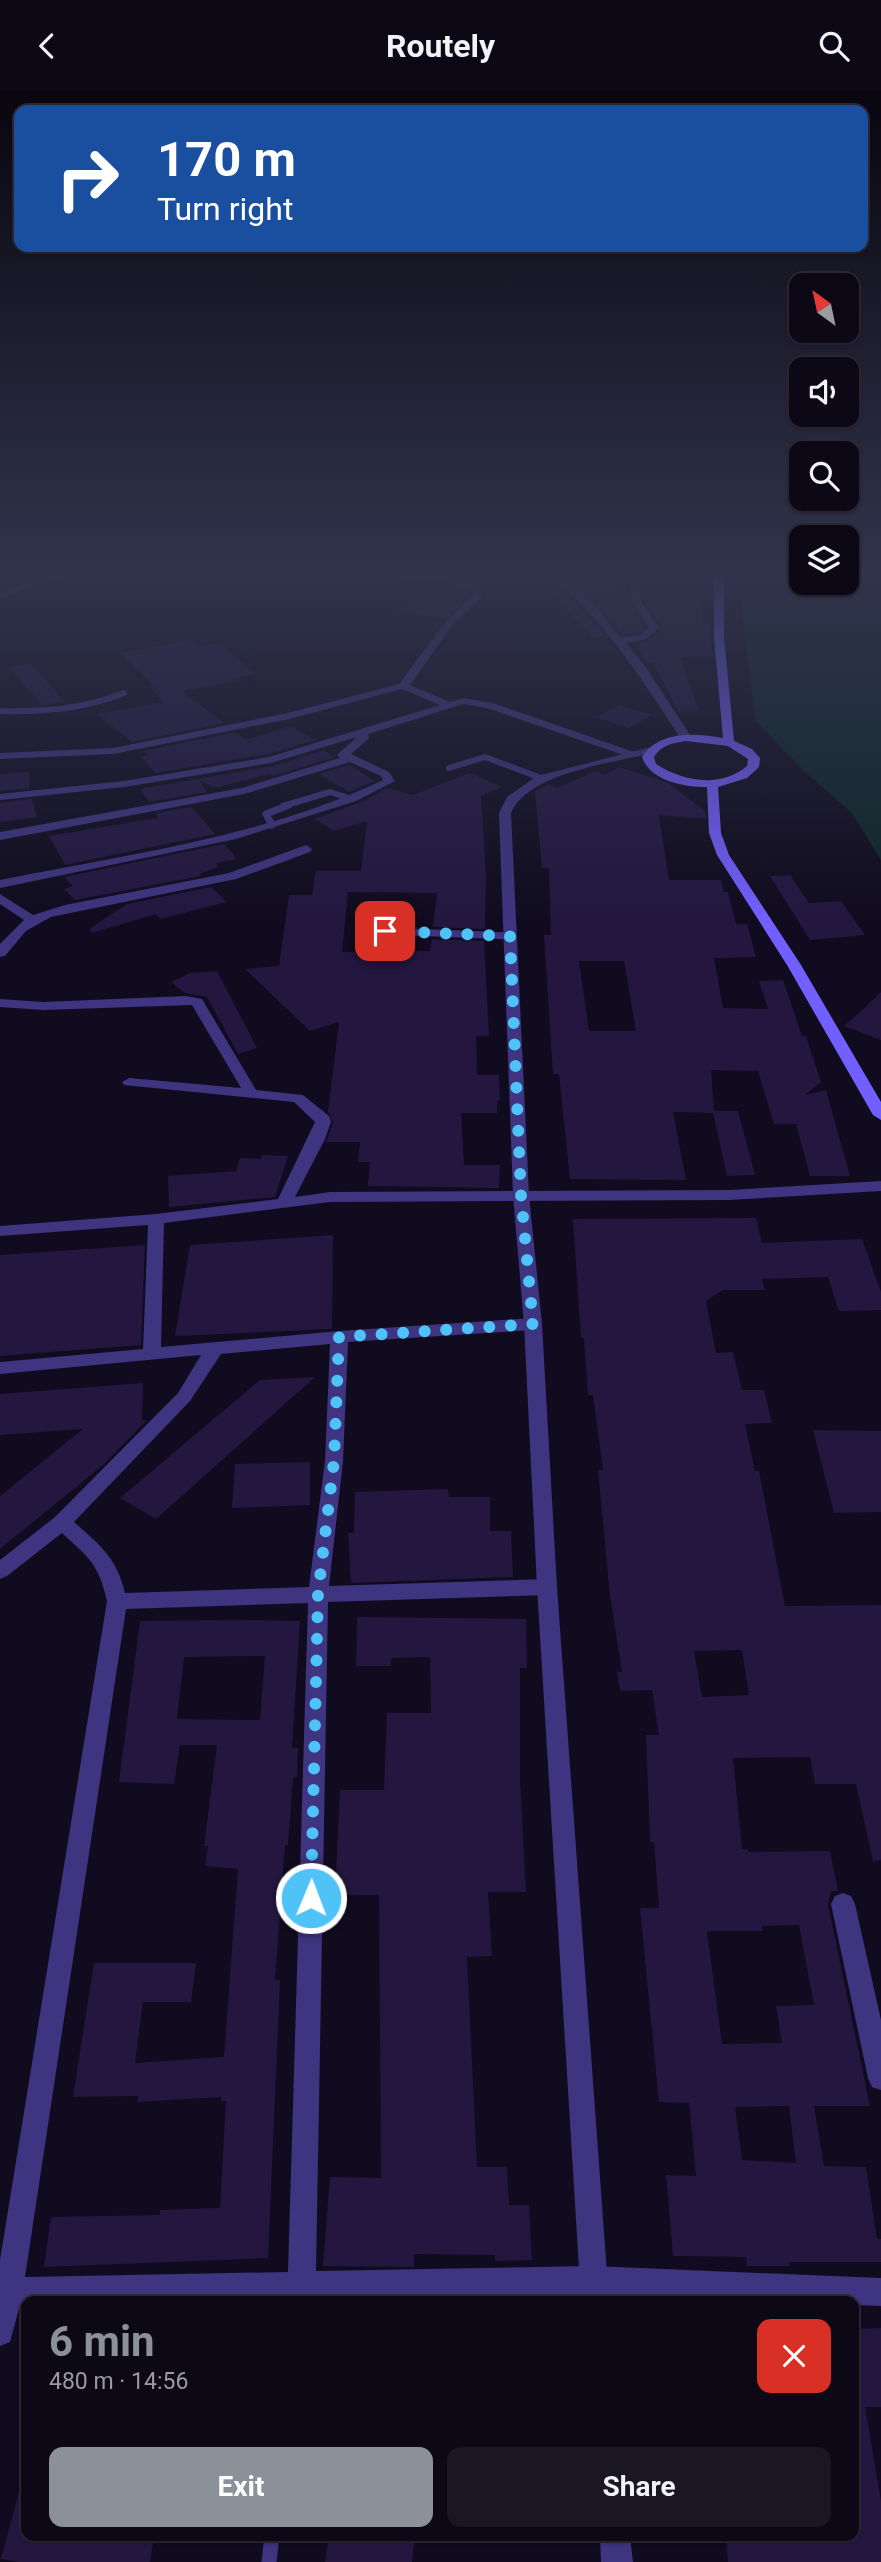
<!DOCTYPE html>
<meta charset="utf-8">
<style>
body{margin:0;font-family:Roboto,sans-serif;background:#1a1623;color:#f1f3f6;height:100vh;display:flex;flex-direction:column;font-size:26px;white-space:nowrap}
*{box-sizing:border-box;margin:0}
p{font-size:23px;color:#9a9aa1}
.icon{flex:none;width:38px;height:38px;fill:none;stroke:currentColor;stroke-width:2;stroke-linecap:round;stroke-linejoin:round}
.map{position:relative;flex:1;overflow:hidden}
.sheet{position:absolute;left:21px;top:2205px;width:838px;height:245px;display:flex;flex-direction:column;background:#0c0816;border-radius:14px;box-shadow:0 2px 5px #0004,0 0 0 2px #2c2935}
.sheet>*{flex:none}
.banner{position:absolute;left:14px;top:14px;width:854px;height:147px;border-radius:14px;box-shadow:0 2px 5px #0004,0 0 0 2px #2c2935;background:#1a4fa0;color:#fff;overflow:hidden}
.needle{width:46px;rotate:327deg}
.controls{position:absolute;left:789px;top:182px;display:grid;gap:14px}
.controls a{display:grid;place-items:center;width:70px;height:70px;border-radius:14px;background:#0c0816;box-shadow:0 2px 5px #0004,0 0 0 2px #2c2935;font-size:35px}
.pin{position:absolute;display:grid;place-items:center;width:60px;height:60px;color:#fff;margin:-30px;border-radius:14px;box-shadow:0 4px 10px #0006}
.me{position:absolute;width:77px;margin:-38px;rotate:1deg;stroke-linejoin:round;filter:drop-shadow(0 0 5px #0008)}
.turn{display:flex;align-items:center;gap:24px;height:147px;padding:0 28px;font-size:32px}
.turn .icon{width:91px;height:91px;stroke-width:2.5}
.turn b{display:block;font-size:49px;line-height:60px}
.round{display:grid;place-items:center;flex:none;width:74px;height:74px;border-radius:14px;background:#1a1623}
.summary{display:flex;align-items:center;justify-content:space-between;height:119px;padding:0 28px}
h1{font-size:42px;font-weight:700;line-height:52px;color:#8c9099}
.primary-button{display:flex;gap:14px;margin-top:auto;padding:14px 28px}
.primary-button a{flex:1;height:80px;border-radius:14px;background:#8c9099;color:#fff;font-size:28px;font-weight:700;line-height:80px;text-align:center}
.primary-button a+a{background:#1a1623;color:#f1f3f6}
header{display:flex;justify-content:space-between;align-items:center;height:91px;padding:0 28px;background:#0c0816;font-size:32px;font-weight:700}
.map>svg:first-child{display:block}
</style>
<header><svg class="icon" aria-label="back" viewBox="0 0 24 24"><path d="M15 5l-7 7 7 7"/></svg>Routely<svg class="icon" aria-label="search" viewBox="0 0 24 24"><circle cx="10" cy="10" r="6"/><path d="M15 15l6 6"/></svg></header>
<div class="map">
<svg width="881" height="2471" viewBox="0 0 881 2471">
<rect width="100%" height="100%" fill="#100b1e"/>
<!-- green -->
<path fill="#0e2728" d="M738 484H801L802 492H847V484H881V769L852 722 804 680 755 629Z"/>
<!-- building -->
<path fill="#231740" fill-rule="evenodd" d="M535 484H546L568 504 605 545 592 546Z
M562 484H615L645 536 639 542 621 543 590 506Z
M667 495H703L702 532H708L713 566H680L699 620H678L654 572 645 571 639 552 648 550 662 537 643 509H664Z
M418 504 462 512 445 528 397 519Z
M191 549 199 556 219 552 256 583 233 587 236 590 182 600 224 632 132 651 97 623 163 611 150 596 154 595 120 562Z
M30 572 65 611 42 614 9 576Z
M620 614 652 624 629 637 596 626Z
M290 635 316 649 268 663 155 682 141 666 149 664 143 660 236 641 246 649Z
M324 659 335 666 273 685 270 683 214 697 199 689 207 701 149 711 140 698 272 675Z
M349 674 375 690 349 701 319 683Z
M619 676 668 692 705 720 706 728 659 724 669 789H721L724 801H728L736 833H747L756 866 714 867 723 917 768 918 759 890 783 889 802 945H806L821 991 805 1004 826 999 850 1085H810L796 1033H774L758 980 711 979 714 1020H738L755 1084 727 1085 713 1022 673 1021 686 1089 570 1088 559 983H553L544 844H551L549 777H542L535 700 549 693 558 697 595 680 605 684ZM579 870H624L636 940H589Z
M29 681V697L0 700V683Z
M470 682 502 696 481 705 486 783 485 838 433 836 437 802 348 801 342 861 430 860 432 848 484 850 489 945H476L477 984H499L500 1009 497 1010V1022H461L464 1074H500L499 1097 368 1095 370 1071H358L360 1051H326L333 1032 328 1021 339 931 310 940 245 878 279 875 289 804H312L316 780H361L367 730 334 740 315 728 364 710 387 697 413 704Z
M32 708 37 726 0 731V712Z
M192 716 215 743 65 774 49 745 158 727 156 722Z
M224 753 237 768 216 772 218 776 199 783 201 785 75 809 64 798 73 795 64 786Z
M790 784 809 812 841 810 865 844 810 849 770 785Z
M211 796 227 811 160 828 156 823 92 842 90 837 127 813Z
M217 880 257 957 238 963 207 906 185 902 171 891 190 882Z
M881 901V949L844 935 858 923Z
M262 1064 288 1065 275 1106 169 1116 168 1085 236 1080 240 1067 261 1068Z
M756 1127 762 1152 862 1148 881 1201V1219L839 1220 828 1186 762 1188 765 1199H723L706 1210 716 1262 733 1261 742 1299H764L772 1332 745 1333 755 1380H759L785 1515 881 1514V1769L873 1770 856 1693H815L810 1666 733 1667 742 1758H748V1761L830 1760 838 1800H831L828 1814 870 2015H814L824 2075 866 2076 877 2148H881V2171H789L790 2175H747L746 2166 673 2165 666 2084 696 2085 689 2012 659 2011 640 1817H659L654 1751H650L646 1644H659L652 1599 620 1600 617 1581H622L610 1505 598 1379H603L593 1304H588L584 1247H581L573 1128ZM742 1559 749 1604 702 1606 694 1560ZM799 1834 814 1914 776 1915 782 1952 722 1953 707 1840H762V1835ZM789 2015 796 2072 742 2069 735 2016Z
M333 1144 332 1238 175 1245 190 1154Z
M145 1154 141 1254 0 1265V1164Z
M315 1286 156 1428 120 1407 260 1289Z
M143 1292 142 1329H147L102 1375 0 1458V1405L83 1338 0 1344V1303Z
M813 1339 881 1340V1421L834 1422Z
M310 1371V1414L232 1417 235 1373Z
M448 1398 449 1406H490V1440H511L513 1486 351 1492 348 1442H354L355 1401Z
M357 1526 526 1528 527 1577H520V1688L526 1801H488L492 1865 467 1866 477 2076H507L509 2114H529L532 2169 495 2170V2164L414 2163V2176L323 2175 330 2086 381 2087 379 1804H335L340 1699H384L387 1622H431L430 1566 391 1567V1575H356Z
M237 1529 300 1530 292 1657H298L297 1686 293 1687 288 1754H285L275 1889H280L268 2167 44 2176 51 2126 160 2124V2119L220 2117 226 2010 221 2011V2006L137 2011 138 2005 73 2006 94 1872H196L191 1911H143L135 1972 224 1966 238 1778 205 1775 208 1755H204L217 1654H180L174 1693 119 1691 140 1530ZM265 1565 260 1629 177 1628 184 1566Z
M881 2237V2316H865L881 2410V2471H728L726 2445H854V2238Z
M20 2397 26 2398V2445H154L150 2471H19L1 2468Z
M329 2445H415L412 2471H325Z"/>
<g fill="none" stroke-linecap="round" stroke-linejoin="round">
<!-- service-far2 -->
<path stroke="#3e347f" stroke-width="6" d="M0 620C44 621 83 618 124 602
M449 677 485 666 541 687
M283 715 330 701 352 708"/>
<!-- service-far1 -->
<path stroke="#3e347f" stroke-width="7" d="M272 734 266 723 289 714
M361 839 510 845"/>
<!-- service -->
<path stroke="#3e347f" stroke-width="15" d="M269 2471 272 2445"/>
<!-- minor -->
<path fill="#3e347f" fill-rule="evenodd" d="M54 484H69L0 507V501Z
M384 484C415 484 456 479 482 500L481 508 453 533 410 594 450 611 463 607 493 612 637 662V666H629L487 617 463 613 368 643 369 647 351 663 389 681 395 690 356 710 236 748 0 797V789C128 763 264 746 383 689L381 685 350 671 244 703 0 749V741L242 697 340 667 337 664 339 662 357 646 271 672 124 696 0 709V703L124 690 269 666 440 614 402 598 289 628 113 663 0 668V662L113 657 288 622 399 593 447 529 473 505V501L445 491Z
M548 484C577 484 603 526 621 547L640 544 649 536C639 523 626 508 632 491L655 486 723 488V492L720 493 655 492 639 495 641 510 659 537 646 548 626 552 645 575 692 647 690 649H682C648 598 617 548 573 505 566 497 555 492 548 484Z
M306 754 312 758 310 761 236 788 51 826 26 840 5 865 0 866V853L24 829 0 813V803L33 824 65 814 229 782Z
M186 905 202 908 256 999 303 1004 329 1025 331 1031 325 1048 295 1106 330 1101 729 1099 881 1090V1100L729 1109 330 1111 164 1132 161 1256 339 1240 533 1227 542 1233 533 1239 348 1251 343 1370 329 1495 547 1488 554 1490 557 1496 554 1502 547 1504 328 1511 316 2180 593 2175 881 2187V2215L854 2214V2210H766L593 2203 211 2210H26V2214H20L10 2251 0 2255V2169L107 1510C98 1472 90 1468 62 1442L7 1485 0 1488V1469L55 1426 178 1302 201 1264 0 1283V1271L143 1258 148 1134 0 1145V1135L156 1123 278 1108 315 1031 294 1011 124 994 122 991 129 987 241 997 192 914 43 919 0 916V908L43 911ZM330 1253 325 1370 309 1496 125 1502C117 1467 100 1454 74 1431L190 1310 221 1263ZM308 1512 288 2181 25 2186 126 1518Z
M843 1802 851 1805 855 1813 881 1929V1999L872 1996 868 1987 831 1813 835 1805Z"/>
<!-- tertiary -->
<path fill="#3e347f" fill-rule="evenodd" d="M651 656 655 657V661C615 672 528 681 511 722L529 1104 542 1233 557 1496 609 2210H581L537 1496 524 1233 513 1104 499 722 507 706 537 685Z
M600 2445H630L633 2471H601Z"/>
<!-- secondary -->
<path fill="#725fff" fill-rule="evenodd" d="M714 484H724V546L734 650 752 658 760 667 759 676 747 687 718 696 721 742 729 764 801 874 881 1011V1029L873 1024 787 874 717 764 709 742 707 696C684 696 650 690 642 666 659 639 696 642 723 647L714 546ZM686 650 728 655 748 668 747 675C721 697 684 691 656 673L654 666C661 654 673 652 686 650Z"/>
</g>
<!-- sky -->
<linearGradient id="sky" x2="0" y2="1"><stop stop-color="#090610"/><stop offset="0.58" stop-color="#31344c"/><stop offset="1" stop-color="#31344c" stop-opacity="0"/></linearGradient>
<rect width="881" height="830" fill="url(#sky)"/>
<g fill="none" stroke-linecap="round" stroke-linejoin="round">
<!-- route -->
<path stroke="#4fc3f7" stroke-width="12" stroke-dasharray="0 21.6" d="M311 1807 318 1503 334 1370 339 1246 533 1233 521 1104 510 845 385 840"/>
</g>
</svg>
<div class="controls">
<a><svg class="needle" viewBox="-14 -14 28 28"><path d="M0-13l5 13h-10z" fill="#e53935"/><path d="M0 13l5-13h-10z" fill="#9a9aa1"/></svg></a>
<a><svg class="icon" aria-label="sound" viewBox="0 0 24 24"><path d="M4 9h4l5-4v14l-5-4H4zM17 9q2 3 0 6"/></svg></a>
<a><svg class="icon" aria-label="search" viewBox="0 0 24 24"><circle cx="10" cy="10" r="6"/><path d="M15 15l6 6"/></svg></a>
<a><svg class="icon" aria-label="layers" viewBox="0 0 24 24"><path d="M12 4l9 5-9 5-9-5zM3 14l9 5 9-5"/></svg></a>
</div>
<div class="pin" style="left:385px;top:840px;background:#d93025"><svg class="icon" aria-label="arrive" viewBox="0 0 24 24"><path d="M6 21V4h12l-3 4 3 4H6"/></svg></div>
<svg class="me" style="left:311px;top:1807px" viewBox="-20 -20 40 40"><circle r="17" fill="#4fc3f7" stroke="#fff" stroke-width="3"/><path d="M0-11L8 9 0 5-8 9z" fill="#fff"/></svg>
<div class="banner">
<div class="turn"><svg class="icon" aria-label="right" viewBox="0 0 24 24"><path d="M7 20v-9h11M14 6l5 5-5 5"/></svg><div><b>170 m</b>Turn right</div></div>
</div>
<section class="sheet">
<div class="summary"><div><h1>6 min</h1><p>480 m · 14:56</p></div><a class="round" style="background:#d93025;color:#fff"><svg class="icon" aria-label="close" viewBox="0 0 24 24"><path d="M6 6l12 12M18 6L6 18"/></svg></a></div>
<div class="primary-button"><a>Exit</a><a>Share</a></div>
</section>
</div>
